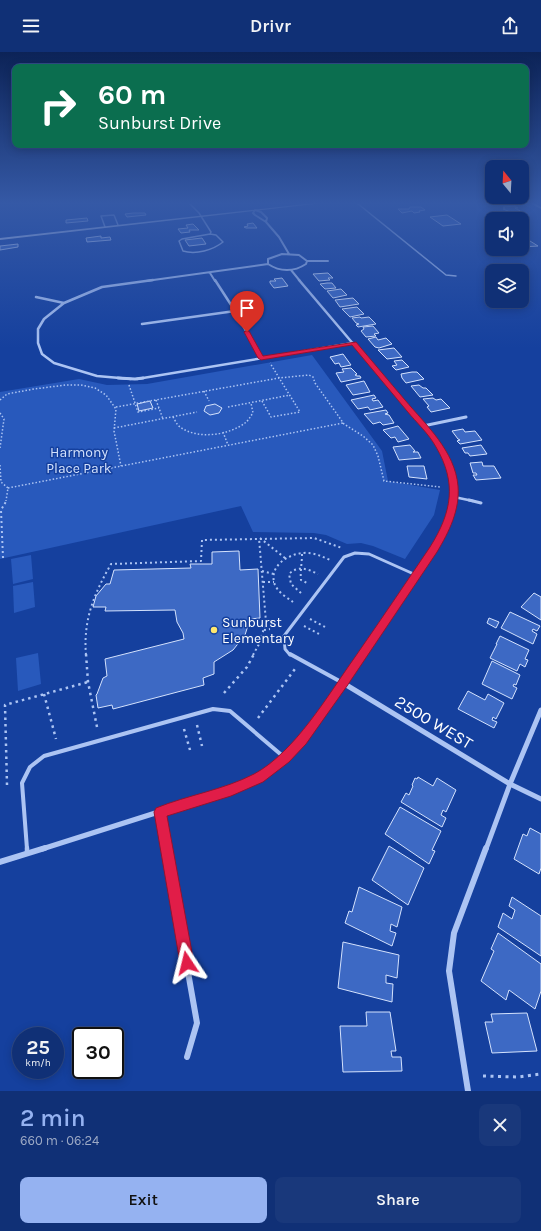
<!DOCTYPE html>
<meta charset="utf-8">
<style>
body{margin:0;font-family:Karla,sans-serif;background:#19387b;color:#f1f3f6;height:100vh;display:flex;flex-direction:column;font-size:15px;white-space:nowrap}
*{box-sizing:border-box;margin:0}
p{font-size:13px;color:#9ca9c5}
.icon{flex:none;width:22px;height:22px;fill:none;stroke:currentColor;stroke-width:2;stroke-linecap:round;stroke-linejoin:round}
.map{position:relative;height:1039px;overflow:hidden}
.details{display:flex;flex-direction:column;background:#103076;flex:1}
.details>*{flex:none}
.banner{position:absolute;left:12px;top:12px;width:517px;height:84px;border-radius:8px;box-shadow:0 2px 10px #0003,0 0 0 1px #304b88;background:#0b6e4f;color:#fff;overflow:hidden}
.needle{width:26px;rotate:342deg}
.buttons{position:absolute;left:485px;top:108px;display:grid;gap:8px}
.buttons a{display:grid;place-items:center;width:44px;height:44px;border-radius:8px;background:#103076;box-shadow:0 2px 10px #0003,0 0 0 1px #304b88;font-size:20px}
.speed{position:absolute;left:12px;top:975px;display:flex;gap:8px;font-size:20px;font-weight:700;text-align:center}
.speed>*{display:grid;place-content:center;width:52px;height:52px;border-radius:50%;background:#103076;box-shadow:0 2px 10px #0003,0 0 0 1px #304b88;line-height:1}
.speed small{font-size:10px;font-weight:400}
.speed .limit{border:2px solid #111;border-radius:6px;background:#fff;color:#111}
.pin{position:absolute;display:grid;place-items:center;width:34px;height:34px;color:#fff;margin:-41px -17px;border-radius:50% 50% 50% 0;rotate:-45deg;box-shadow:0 0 4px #0007}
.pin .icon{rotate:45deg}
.me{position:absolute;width:44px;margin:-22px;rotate:350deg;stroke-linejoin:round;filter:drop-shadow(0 0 3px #0008)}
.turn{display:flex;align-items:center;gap:14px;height:84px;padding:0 20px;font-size:18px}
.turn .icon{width:52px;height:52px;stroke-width:2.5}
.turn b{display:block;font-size:28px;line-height:34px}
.round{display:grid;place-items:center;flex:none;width:42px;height:42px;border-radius:8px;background:#19387b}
.summary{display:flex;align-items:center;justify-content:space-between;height:68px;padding:0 20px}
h1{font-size:24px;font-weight:600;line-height:30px;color:#95b2f1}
.cta{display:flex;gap:8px;margin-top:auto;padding:8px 20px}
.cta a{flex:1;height:46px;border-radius:8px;background:#95b2f1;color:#111;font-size:16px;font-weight:600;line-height:46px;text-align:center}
.cta a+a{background:#19387b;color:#f1f3f6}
header{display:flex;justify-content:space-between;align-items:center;height:52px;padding:0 20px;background:#103076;font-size:18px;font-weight:600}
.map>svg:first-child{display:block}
</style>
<header><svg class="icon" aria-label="menu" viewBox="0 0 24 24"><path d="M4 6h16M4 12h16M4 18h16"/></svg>Drivr<svg class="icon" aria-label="share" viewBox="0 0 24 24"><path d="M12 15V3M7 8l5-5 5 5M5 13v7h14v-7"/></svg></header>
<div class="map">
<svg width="541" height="1039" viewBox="0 0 541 1039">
<rect width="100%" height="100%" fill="#15409e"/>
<!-- green -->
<path fill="#2859bc" d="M312 303 382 399 388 429 440 438 434 463 405 507 373 494 361 491 347 492 326 483 314 481 253 480 241 454 0 507V340L79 327 107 333 147 332Z
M31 503 33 527 13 532 11 507Z
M33 530 35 555 14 561 13 534Z
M38 601 41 632 18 639 16 606Z"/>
<!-- building -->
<path fill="#3d69c4" stroke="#d4e2fd" d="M515 154 518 156H515L522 160 513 161 503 157 505 156 503 155Z
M410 155H421L425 158 419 159 420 160 414 161 412 159 402 161 398 157H409Z
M133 161H145L146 163 127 165 125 162Z
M447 163 461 172 443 174 430 165Z
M87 166 88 169 66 171V168Z
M253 171 257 176H246L244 175 248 174 247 172Z
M193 172 199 178H189L190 180 181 181 178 177 188 176 186 173Z
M101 184V186L110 185 111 188 87 190 86 186Z
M202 186 206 192 189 194 185 188Z
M530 189 538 194 522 195V190Z
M18 192V195L0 198V194Z
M328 221 333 226H328L330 228 319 229 313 222Z
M282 226 288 234 274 236 270 231V229H276L274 227Z
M327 231H332L336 236 325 237 320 232Z
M341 237 347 243 333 246 327 239Z
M353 246 359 252 340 255 335 248Z
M357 255 364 262 350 265 342 257Z
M360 265 361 266 369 265 376 272 358 275 356 273 359 272 356 271 352 266Z
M373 274 379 281 374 282 376 284 366 285 361 279 364 277 363 275Z
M376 285 378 288 386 286 392 292 379 296 375 295 368 287Z
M394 296 402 305 387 307 378 298Z
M343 302 351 313 341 315 339 311 335 312 330 305Z
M402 308 409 315 396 318 392 314 397 313 394 309Z
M351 316 357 322 355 323 357 324H360L361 326 341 330 336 321 344 320 342 317Z
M412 320H417L424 327 406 331 402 326 401 322Z
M364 329 370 340 353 343 346 333Z
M419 333 423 336H426L433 343 420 345 411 334Z
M374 343 376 346 372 347 373 349 378 348 383 355 370 358 368 355 358 357 351 348Z
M433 346 436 348 441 347 450 356 431 360 427 355 429 354 423 347Z
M150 349 153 356 139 359 137 352Z
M215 352 222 356 219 361 210 363 204 359 206 354Z
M386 358 388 361 385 362 389 363 394 371 383 373 380 370 373 372 364 362Z
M398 374 409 387 398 390 395 385 391 386 383 378Z
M463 377 465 380 475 379 482 388 460 392 457 389 460 388 458 387 452 379Z
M410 393 415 399 413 400H418L421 406 399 408 393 395Z
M481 393 487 402 470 404 468 401H465L462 396Z
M482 410 483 414H494L501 426 476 428 473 423H477L476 421H473L470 411Z
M407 414H424L427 427 409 425Z
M239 499 240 518 258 517 260 566 250 567 245 583 233 598 214 610V622L203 626 204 633 113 657 112 653 98 656 96 643 97 642 103 626 107 624 105 607 184 587 183 581 177 570 175 558 105 559 106 555H93L96 544 106 532H110L114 518 191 516 190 512H212V500Z
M534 541 541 545V568L521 555Z
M510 560 540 574 537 579 533 577 532 579 537 582 533 592 501 576Z
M489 566 499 570 496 576 487 571Z
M500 584 529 598 525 607 528 608 525 615 520 612 517 619 490 606 497 592H496Z
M492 609 520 623 516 633 514 632 513 634 517 636 512 647 482 632Z
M468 639 485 648 488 642 504 651 496 667 493 665 492 668 497 670 494 676 458 657Z
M418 725 433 734 437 726 456 738 446 760 443 758 441 763 446 766 442 775 401 750 406 741 409 743 413 734 412 733 415 726 417 727Z
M400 755 441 779 432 798 435 799 429 812 385 782Z
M530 776 541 782V816L539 822 514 807 523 782 527 784Z
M389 794 424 816 408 853 372 828Z
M359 835 402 855 397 875 391 872 390 879 396 881 392 894 345 871 349 859 352 860Z
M512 845 541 864V904L498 875 503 861 512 867 515 858 509 854Z
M498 881 541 912V939L535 957 509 938 506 948 481 929 494 899 491 897Z
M343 890 399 903 397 926 386 923V931L393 932 392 950 338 936Z
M366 960H390L396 999H391L392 1005H401L402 1019 343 1020 340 974H367Z
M527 961 537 999 492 1001 485 970H493L491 962Z"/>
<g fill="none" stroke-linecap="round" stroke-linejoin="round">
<!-- path-far3 -->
<path stroke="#acc4f3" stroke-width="1.5" stroke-dasharray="1.5 2" stroke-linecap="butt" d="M129 333 138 360 159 356
M204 339 209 349
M0 348 7 342 34 337 66 333H81L95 336 106 343 116 357 114 379 121 414
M156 348 163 367
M262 349 271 365 300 360 270 311
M116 355 279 326 309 323 313 325 315 331 344 372 363 384 373 393 378 404 384 429 440 435
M228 355 290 343
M0 361 4 367 0 396
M173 365C175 368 177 373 180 375 198 388 229 383 245 371 248 369 250 365 253 361L251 351
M114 376 197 360
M223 380 228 393
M0 413 1 430 8 436 6 449
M8 436 343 371"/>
<!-- path-far2 -->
<path stroke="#acc4f3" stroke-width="2" stroke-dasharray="2 3" stroke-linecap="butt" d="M260 486 285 506
M302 502C302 511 300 520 301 528L309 532
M3 506 1 458 7 448
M262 519 274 522
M263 530H274
M301 541 291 532 289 522C298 513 308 517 318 522
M293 550C286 545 276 539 274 530 270 513 289 502 303 501 313 500 321 504 330 508
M310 567 327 576
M304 574 321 583
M264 578 270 577
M86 603C83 568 94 542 111 512L201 509 202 488 314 486 342 496
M253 603 259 592 266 570 259 486"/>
<!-- path-far1 -->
<path stroke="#acc4f3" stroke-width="2.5" stroke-dasharray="2.5 4" stroke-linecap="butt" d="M86 602 88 630 97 675
M224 641 247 615 254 602
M44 642 56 687
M258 666 295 617
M197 673 202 694
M184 677 190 698
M7 733 5 653 88 630"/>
<!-- path -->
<path stroke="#acc4f3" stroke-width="3" stroke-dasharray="3 4.5" stroke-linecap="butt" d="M483 1024 518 1025 541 1022"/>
<!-- service-far4 -->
<path stroke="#acc4f3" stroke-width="1.5" d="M189 151 199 161 211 180 210 182
M357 151 446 223 456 224
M105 175 101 164 114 163 118 173
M210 182 216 183 223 190C213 198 196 203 183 199L179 189 182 187Z"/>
<!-- service-far3 -->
<path stroke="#acc4f3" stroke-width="2.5" d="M454 445 473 449"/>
<!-- service-far2 -->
<path stroke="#acc4f3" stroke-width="3" d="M469 448 481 451
M290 603 285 597 284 584 344 505 355 501 369 502 416 523"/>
<!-- service-far1 -->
<path stroke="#acc4f3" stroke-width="4" d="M290 602 343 631
M27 797 22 731 30 715 44 704 213 657 230 659 285 706"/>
<!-- service -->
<path stroke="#acc4f3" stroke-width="4.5" d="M27 796V801"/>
<!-- minor-far5 -->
<path stroke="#acc4f3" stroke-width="2" d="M255 158 261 160 267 166 266 170 255 163 253 161Z
M266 170 279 185 289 202
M282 202 299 203 307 209 306 212C294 220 280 220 268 212V207Z
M307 209H328
M291 218 300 229
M210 221 215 229
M146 229 268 212"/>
<!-- minor-far4 -->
<path stroke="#acc4f3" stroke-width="2.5" d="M215 228 235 259 261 306
M299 228 383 327
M36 245 64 251
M142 272 235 259
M131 327 97 324 54 311 42 302 38 291V277L44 267 64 251 102 235 153 228
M137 327 353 291"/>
<!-- minor-far3 -->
<path stroke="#acc4f3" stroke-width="3" d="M118 326 135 327 143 326
M382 326C410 358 460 403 453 449
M423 374 466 365"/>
<!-- minor-far2 -->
<path stroke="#acc4f3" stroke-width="4" d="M362 603 444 480 453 448"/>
<!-- minor-far1 -->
<path stroke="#acc4f3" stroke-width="5" d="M343 631 510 732 541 747
M160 760 166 797
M42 797 231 737C240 733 251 731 259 726 300 702 336 642 362 602
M486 797 510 732 541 658"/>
<!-- minor -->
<path stroke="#acc4f3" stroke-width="6" d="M166 796 197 971 187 1005
M0 810 45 796
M468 1039 449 919 454 881 486 796"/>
<!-- tertiary -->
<path fill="#acc4f3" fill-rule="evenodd" d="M530 151H534L541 155V157Z"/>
<!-- secondary -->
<path fill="#dce6fd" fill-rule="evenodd" d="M314 151H323L0 188V186Z"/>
</g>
<!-- sky -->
<linearGradient id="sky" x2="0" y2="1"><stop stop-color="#0c2357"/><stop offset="0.51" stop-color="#3559a6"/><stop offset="1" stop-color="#3559a6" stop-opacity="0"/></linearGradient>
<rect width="541" height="296" fill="url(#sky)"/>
<!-- route -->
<path fill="#e11d48" stroke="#92132f" d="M245 279H249L263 304 356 290C372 309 388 328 405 348 426 373 455 399 458 434 460 458 449 480 437 500L347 634 306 692 289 710 263 730 231 744 167 764 194 911 192 916 187 918 182 916 180 911 154 760 156 756C188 743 223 738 254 722 295 700 328 643 355 605 380 569 405 532 430 495 452 460 457 431 436 395 429 382 416 370 407 359 389 337 370 315 352 293L261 308 258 306 244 280Z"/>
<!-- markers -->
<circle fill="#ffe76e" stroke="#15409e" stroke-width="1.5" cx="214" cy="578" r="4"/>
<g text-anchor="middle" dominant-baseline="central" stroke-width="3" stroke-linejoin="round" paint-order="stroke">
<!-- park labels -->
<g font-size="14" fill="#d4e2fd" stroke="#15409e">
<text x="79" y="400">Harmony<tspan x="79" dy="16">Place Park</tspan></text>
</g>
<!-- poi labels -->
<g font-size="14" fill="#fff" stroke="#15409e" text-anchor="start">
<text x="222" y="570">Sunburst<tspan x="222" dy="16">Elementary</tspan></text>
</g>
<!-- near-street labels -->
<g font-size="17" fill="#fff" stroke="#15409e">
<text transform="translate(434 670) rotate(31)">2500 WEST</text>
</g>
</g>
</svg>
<div class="buttons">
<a><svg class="needle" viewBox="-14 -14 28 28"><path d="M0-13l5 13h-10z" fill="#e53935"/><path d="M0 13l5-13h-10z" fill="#9ca9c5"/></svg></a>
<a><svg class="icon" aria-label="sound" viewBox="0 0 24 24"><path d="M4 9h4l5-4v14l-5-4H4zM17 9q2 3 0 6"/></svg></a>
<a><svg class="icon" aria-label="layers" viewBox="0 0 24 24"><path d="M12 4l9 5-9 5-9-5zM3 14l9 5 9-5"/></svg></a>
</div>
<div class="speed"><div>25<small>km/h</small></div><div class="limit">30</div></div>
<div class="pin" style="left:247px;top:280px;background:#d93025"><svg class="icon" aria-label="arrive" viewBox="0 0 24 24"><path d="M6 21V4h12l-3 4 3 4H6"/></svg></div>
<svg class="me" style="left:187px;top:911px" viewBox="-20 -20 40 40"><path d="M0-17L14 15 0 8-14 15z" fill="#e11d48" stroke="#fff" stroke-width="4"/></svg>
<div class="banner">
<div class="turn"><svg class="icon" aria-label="right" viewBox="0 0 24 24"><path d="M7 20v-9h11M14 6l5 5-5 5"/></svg><div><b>60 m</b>Sunburst Drive</div></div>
</div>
</div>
<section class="details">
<div class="summary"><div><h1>2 min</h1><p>660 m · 06:24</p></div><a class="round"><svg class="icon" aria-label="close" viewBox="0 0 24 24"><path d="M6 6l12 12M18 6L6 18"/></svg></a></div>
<div class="cta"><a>Exit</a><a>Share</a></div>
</section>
